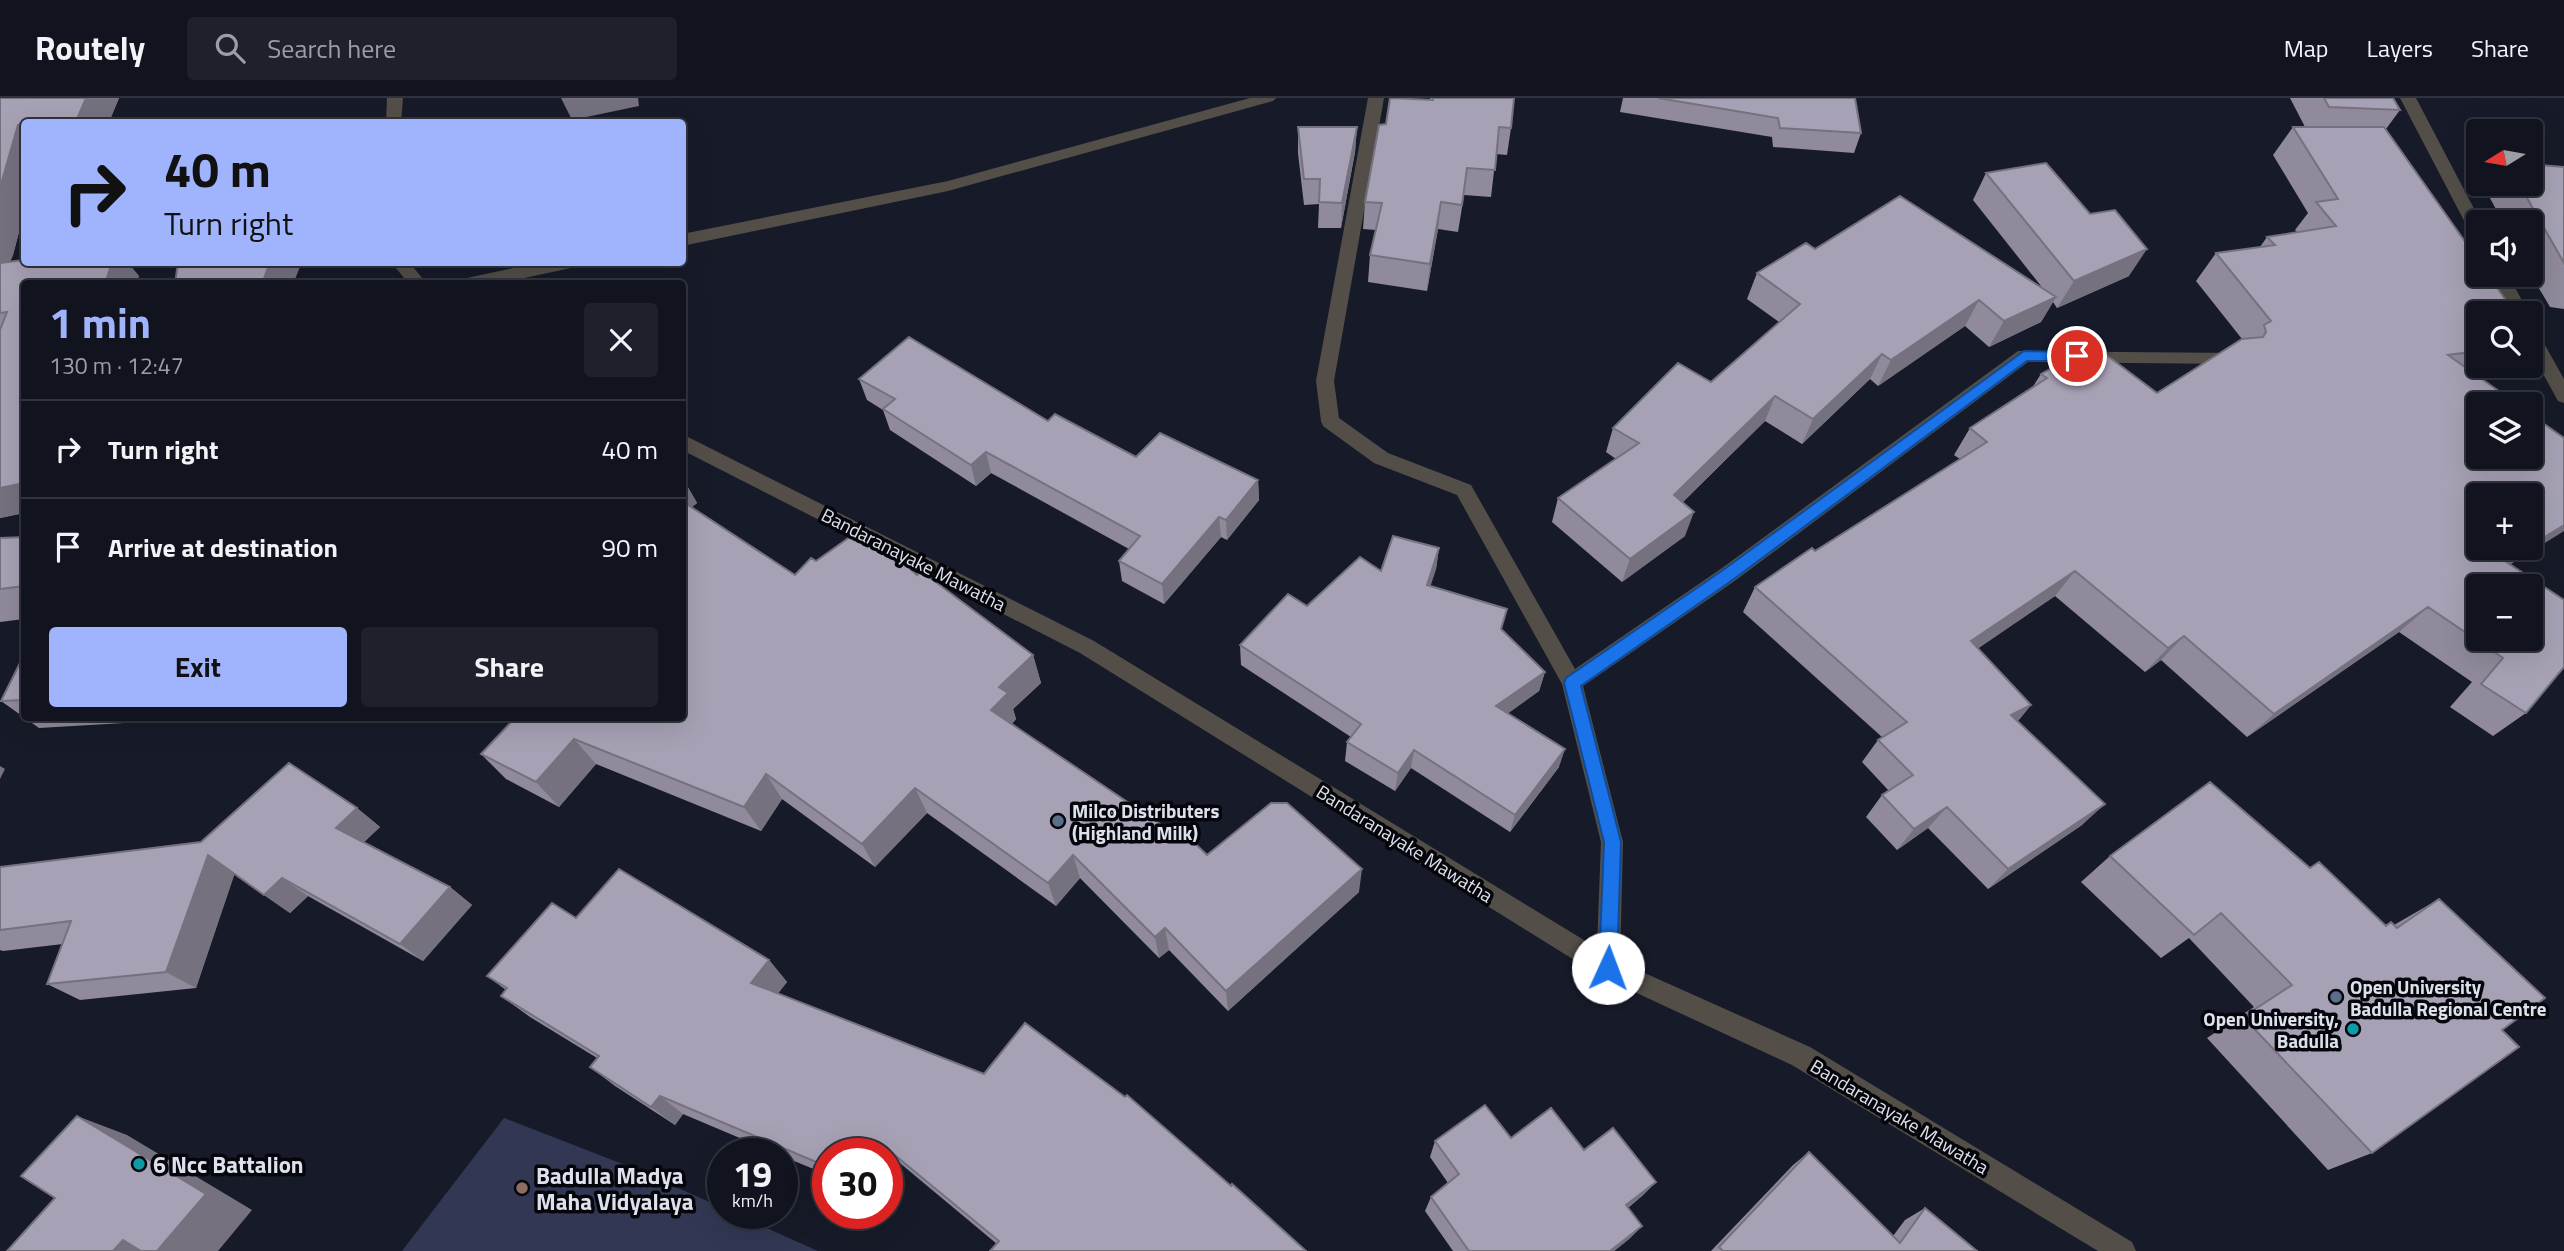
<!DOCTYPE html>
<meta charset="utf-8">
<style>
body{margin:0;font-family:"Titillium Web",sans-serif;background:#1e212c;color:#f1f3f6;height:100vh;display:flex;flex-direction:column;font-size:26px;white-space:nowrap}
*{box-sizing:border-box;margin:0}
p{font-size:23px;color:#9c9ea4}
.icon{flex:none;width:38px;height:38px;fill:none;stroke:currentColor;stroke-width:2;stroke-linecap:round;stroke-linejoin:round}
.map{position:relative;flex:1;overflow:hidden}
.panel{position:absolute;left:21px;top:182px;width:665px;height:441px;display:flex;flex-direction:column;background:#11141f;border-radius:7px;box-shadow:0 7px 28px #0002,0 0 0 2px #30333d}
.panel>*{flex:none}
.hud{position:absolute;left:21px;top:21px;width:665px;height:147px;border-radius:7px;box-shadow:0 7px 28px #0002,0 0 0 2px #30333d;background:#a0b3fd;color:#111;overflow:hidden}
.needle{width:46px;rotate:259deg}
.fabs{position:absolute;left:2466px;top:21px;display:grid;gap:14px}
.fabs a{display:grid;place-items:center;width:77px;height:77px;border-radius:7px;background:#11141f;box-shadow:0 7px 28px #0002,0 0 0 2px #30333d;font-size:35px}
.speed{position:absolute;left:707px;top:1040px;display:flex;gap:14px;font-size:35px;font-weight:700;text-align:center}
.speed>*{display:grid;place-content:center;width:91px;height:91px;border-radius:50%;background:#11141f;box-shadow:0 7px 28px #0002,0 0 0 2px #30333d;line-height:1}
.speed small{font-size:18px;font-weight:400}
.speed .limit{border:10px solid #d22;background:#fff;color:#111}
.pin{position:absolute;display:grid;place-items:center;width:60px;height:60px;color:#fff;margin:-30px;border:4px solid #fff;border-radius:50%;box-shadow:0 2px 7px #0007}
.me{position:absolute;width:77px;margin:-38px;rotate:2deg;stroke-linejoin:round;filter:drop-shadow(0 0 5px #0008)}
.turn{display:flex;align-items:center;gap:24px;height:147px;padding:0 28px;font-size:32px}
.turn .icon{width:91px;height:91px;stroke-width:2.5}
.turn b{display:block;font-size:49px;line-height:60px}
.round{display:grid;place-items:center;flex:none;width:74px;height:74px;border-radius:7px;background:#1e212c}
.head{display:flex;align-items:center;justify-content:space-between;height:119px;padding:0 28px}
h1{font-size:42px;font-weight:700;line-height:52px;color:#a0b3fd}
.button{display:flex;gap:14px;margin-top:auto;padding:14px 28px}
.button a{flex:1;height:80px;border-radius:7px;background:#a0b3fd;color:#111;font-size:28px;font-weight:700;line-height:80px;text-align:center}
.button a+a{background:#1e212c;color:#f1f3f6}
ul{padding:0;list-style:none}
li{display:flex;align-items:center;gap:21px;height:98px;padding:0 28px;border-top:2px solid #30333d}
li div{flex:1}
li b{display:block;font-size:26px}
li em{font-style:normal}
header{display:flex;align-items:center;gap:42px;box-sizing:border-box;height:98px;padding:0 35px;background:#11141f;border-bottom:2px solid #30333d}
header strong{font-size:33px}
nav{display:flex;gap:38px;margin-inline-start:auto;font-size:24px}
.search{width:490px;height:63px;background:#1e212c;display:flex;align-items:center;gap:18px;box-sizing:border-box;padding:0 24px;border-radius:7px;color:#9c9ea4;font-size:26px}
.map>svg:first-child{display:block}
</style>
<header>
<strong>Routely</strong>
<div class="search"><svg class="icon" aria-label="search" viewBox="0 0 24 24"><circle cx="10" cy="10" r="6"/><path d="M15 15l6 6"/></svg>Search here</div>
<nav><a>Map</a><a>Layers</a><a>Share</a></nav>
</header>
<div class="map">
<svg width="2564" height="1153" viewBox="0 0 2564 1153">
<rect width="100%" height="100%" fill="#171b29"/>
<!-- green -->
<path fill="#323854" d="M504 1020 633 1070 723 1110V1115H733L818 1153H402Z"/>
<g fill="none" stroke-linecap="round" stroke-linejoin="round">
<!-- minor -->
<path fill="#534f48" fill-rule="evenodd" d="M387 0H403L401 24H386Z
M1250 0H1276L1273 3 948 93 682 148V136L948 83Z
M1368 0H1384L1334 283 1339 320 1388 355 1471 387 1575 571 1722 470 2018 253 2239 255 2242 260 2239 265 2233 266 2028 264 1736 482 1583 588 1623 744 1620 864 1810 949 2132 1144 2136 1153H2098L1792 967 1600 878 1080 555 682 352V336L1094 543 1597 850 1601 744 1562 586 1457 397 1374 365 1323 328 1321 323 1316 283Z
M2400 0H2416L2481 124H2478V140L2470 134Z
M391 164H409L427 186H409Z
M541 164H579L571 170 497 186H459L467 180Z
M2492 177H2508L2529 215H2511Z
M2530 229 2536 231 2564 281V305L2558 303 2530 252Z"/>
</g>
<!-- wall -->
<path fill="#908a9c" d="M0 0H119L109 24H24V115L13 157 10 164H127L139 178 24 415 0 420Z
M1430 0H1514L1511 30 1507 57 1496 56 1491 99 1464 97 1458 134 1438 131 1427 193 1368 184 1370 157 1376 132 1363 131 1365 104 1386 26 1430 2Z
M1623 0H1855L1861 35 1854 55 1773 49 1772 39 1620 14Z
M2290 0H2393L2400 12 2386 31 2478 215V268H2507L2500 274 2476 277 2510 467 2526 615 2493 638 2450 609 2472 584 2399 534 2247 639 2161 562 2145 574 2055 498 1978 550 2031 607 2018 623 2082 727 1988 791 1928 730 1897 752 1866 719 1882 697 1889 693 1862 664 1878 642 1882 639 1743 514 1755 489 1815 453 1960 361 1954 357 1970 330 2032 290 2041 276 2157 295 2242 241 2196 183 2216 155 2260 149 2267 139 2297 134 2295 132 2308 115 2273 57 2293 29H2305Z
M1298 29H1357L1355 54 1341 130H1318L1319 106 1304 107 1298 55Z
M2564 69V211L2550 209 2530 175V124H2503L2485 91 2489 86H2530Z
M1986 75 2129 178 2057 210 2053 204 2041 224 1989 249 1965 228 1878 288 1870 281 1802 346 1765 323 1683 404 1685 438 1622 484 1552 424 1558 400 1616 361 1606 354 1613 330 1711 284 1779 224 1747 201 1757 175 1815 151 2041 188 1973 102Z
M859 281 1048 323 1136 359 1258 382 1259 402 1227 442 1221 439 1164 506 1122 483 1119 463 1129 451 991 375 976 388 890 332 883 312 867 302Z
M682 379 697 405 692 409 795 477 816 463 917 477 1033 557 1041 585 1013 611 1016 621 1012 626 1207 757 1359 794 1228 913 1169 852 1159 860 1080 780 1056 808 927 715 875 769 782 701 761 733 596 666 559 709 506 681 481 656 682 620Z
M24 439V521L0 524V440Z
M1439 450 1436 471 1430 488 1502 531 1545 574 1539 593 1508 615 1559 669 1510 734 1411 670 1395 693 1345 663 1347 644 1351 639 1241 567 1240 547 1381 473Z
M24 557V620H194L193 621 39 630 1 603Z
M357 710 380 729 364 744 450 789 472 807 423 863 308 798 290 815 234 776 196 890 80 902 47 886 63 846 3 853 0 852V769L201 744Z
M2110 758 2310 770 2385 827 2391 824 2394 827 2439 801 2502 932 2372 1055 2328 1072 2207 940 2254 909 2189 840 2161 860 2081 784Z
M576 820 769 862 787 884 778 895 1306 1153 997 1146 895 1061 887 1075V1055H828V1077L782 1058V1055H775L683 1016 675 1027 615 988 590 969 597 960 530 919 501 898 506 892 487 878Z
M1511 1040 1584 1052 1656 1084 1642 1098 1628 1110 1642 1128 1629 1141 1614 1153H1453L1425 1113 1431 1099 1448 1085 1430 1059 1435 1043Z
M1809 1054 1893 1138 1905 1122 1925 1110 1977 1153H1711L1793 1067Z"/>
<!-- shaded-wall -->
<path fill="#75717f" d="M86 0H119L109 24H80L77 21Z
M561 0H638L639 8 572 22Z
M18 27 24 34V115L13 157 0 185V90Z
M1357 29 1355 54 1341 130 1342 105Z
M1441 104 1438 131 1427 193 1430 166Z
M2147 151 2129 178 2057 210 2074 183Z
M112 164H127L139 178 136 186H105Z
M270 164H302L293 186H262Z
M2056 199 2041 224 1989 249 2004 223Z
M1979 202 1965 228 1878 288 1891 262Z
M1882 256 1870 281 1802 346 1813 321Z
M1775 298 1765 323 1665 421 1674 397Z
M986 354 991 375 976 388 971 367Z
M682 379 697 405 682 417Z
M1258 382 1259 402 1227 442 1226 422Z
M24 385V415L0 420V390Z
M1694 414 1685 438 1622 484 1630 461Z
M1219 419 1221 439 1164 506 1162 486Z
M2564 427V433L2474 489 2505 463 2527 450H2530V448Z
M1439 450 1436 471 1424 508 1427 487Z
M2075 473 2055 498 1954 567 1971 543Z
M2428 509 2399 534 2247 639 2274 616Z
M2184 538 2161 562 2145 574 2168 550Z
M1033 557 1041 585 1013 611 1016 621 1000 638 991 612 999 589Z
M1545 574 1539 593 1492 627 1496 608Z
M2031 607 2011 631V617Z
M574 641 596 666 559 709 536 684Z
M1565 651 1559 669 1510 734 1515 717Z
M1414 652 1411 670 1395 693 1398 675Z
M0 668 5 671 0 681Z
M766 676 782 701 761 733 744 709Z
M915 690 927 715 875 769 862 746Z
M2105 706 2082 727 1988 791 2008 771Z
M1947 709 1928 730 1897 752 1914 731Z
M357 710 380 729 360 748 336 730Z
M208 757 235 775 196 890 166 874Z
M1073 757 1080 780 1056 808 1048 785Z
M1362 771 1359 794 1228 913 1226 893Z
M282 780 308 798 290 815 264 797Z
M450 789 472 807 423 863 400 846Z
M1165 830 1169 852 1159 860 1155 839Z
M769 862 787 884 770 906 751 885Z
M660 998 683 1016 675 1027 651 1009Z
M77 1018 127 1037 252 1112 218 1153H113Z
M879 1044 895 1061 887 1075V1055H874Z
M1656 1084 1642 1098 1613 1121 1626 1107Z
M1642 1128 1629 1141 1614 1153H1610Z"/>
<!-- building -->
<path fill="#a7a1b5" stroke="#75717f" stroke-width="2" fill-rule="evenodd" d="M0 0H86L77 21 40 24H24V26L18 27 0 90Z
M1390 0 1433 2V0H1514L1511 30 1499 29 1495 72 1467 70 1462 107 1441 104 1430 166 1370 157 1382 105 1365 104 1379 27 1386 26Z
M1658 0H1855L1861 35 1780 30 1778 20Z
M2324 0H2393L2400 12 2329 9Z
M1298 29H1357L1342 105 1319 104 1320 81H1304Z
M2293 29H2384L2478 162V177H2488L2515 215H2478V253L2448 257 2517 306H2478V359H2530V316L2564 340V427L2530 448V397H2478V450H2527L2505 463 2564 502V569L2526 615 2481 586 2503 560 2428 509 2274 616 2184 538 2168 550 2075 473 1971 543 2031 607 2011 617 2105 706 2008 771 1947 709 1914 731 1882 697 1913 677 1878 642 1907 624 1755 489 1812 450 1815 453 1987 344 1970 330 2047 280 2041 276 2093 247 2157 295 2242 241 2263 239 2266 234 2264 227 2271 223 2216 155 2275 147 2267 139 2336 128 2316 104 2338 101ZM2478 488H2530V541H2478Z
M2046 65 2090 116 2115 112 2147 151 2074 183 1986 75Z
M2530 66 2564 69V165L2519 86H2530Z
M1900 98 2056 199 2004 223 1979 202 1891 262 1882 256 1813 321 1775 298 1674 397 1694 414 1630 461 1558 400 1639 345 1613 330 1678 265 1711 284 1800 206 1757 175 1806 145 1815 151Z
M24 162V164H112L105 186H24V385L0 390V232L7 214 0 215V165Z
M178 164H270L262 186H175Z
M909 239 1048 323 1055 316 1136 359 1160 335 1258 382 1226 422 1219 419 1162 486 1119 463 1140 438 986 354 971 367 883 311 895 301 859 281Z
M682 403 795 477 811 460 816 463 864 429 917 477 921 473 1033 557 999 589 1008 595 991 612 1172 734 1178 729 1207 757 1271 705H1287L1362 771 1226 893 1165 830 1155 839 1073 757 1048 785 915 690 862 746 766 676 744 709 574 641 536 684 481 656 515 620H682Z
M1393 438 1439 450 1427 487 1507 511 1501 531 1545 574 1496 608 1565 651 1515 717 1414 652 1398 675 1347 644 1361 626 1240 547 1288 496 1307 508 1360 459 1381 473Z
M24 439V488L0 491V440Z
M24 557V602L1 603Z
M289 665 357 710 336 730 450 789 400 846 282 780 264 797 208 757 166 874 47 886 71 823 0 832V769L201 744Z
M2210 684 2310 770 2319 764 2386 828 2391 824 2397 830 2439 801 2545 900 2502 932 2519 949 2372 1055 2243 919 2292 887 2221 815 2194 837 2110 758Z
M619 771 769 862 751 885 984 976 1025 925 1125 999 1127 997 1231 1088 1232 1086 1306 1153H990L999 1143 879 1044 874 1055H828V1069L660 998 651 1009 590 969 599 958 501 898 507 890 487 878 552 805 576 820Z
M1485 1007 1511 1040 1551 1010 1584 1052 1613 1030 1656 1084 1626 1107 1642 1128 1610 1153H1469L1431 1099 1459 1076 1435 1043Z
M77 1018 206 1096 157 1153H141L123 1142 113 1153H7L55 1100 21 1078Z
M1809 1054 1900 1145 1925 1110 1977 1153H1723L1719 1149Z"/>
<!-- route -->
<path fill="#1a73e8" stroke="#114b97" stroke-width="2" d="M2024 253 2077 254 2083 258 2077 263H2027L1734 481 1581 588 1621 744 1617 870 1614 876 1608 878 1601 876 1599 870 1604 744 1564 585 1566 580 1723 472Z"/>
<!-- markers -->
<g fill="#5c6f8a" stroke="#05060b" stroke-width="2.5">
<circle cx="1058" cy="723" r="7"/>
<circle cx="2336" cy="899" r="7"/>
</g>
<g fill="#0f9aa8" stroke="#05060b" stroke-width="2.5">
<circle cx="2353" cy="931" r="7"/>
<circle cx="139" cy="1066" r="7"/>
</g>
<circle fill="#8d6e63" stroke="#05060b" stroke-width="2.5" cx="522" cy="1090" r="7"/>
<g text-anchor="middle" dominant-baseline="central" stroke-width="7" stroke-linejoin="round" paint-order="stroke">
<!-- street labels -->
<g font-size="19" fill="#dee1eb" stroke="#05060b">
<text transform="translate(914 461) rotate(27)">Bandaranayake Mawatha</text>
<text transform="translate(1405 745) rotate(32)">Bandaranayake Mawatha</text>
<text transform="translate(1900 1018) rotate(31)">Bandaranayake Mawatha</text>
</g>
<!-- poi labels -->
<g font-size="19" font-weight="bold" fill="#dee1eb" stroke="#05060b" text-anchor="start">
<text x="1072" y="712">Milco Distributers<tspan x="1072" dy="22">(Highland Milk)</tspan></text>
<text x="2350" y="888">Open University<tspan x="2350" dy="22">Badulla Regional Centre</tspan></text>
<text x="2339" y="920" text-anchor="end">Open University,<tspan x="2339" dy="22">Badulla</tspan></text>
</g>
<!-- near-poi labels -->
<g font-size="23" font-weight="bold" fill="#dee1eb" stroke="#05060b" text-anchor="start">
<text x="153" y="1066">6 Ncc Battalion</text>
<text x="536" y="1077">Badulla Madya<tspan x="536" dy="26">Maha Vidyalaya</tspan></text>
</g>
</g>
</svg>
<div class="fabs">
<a><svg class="needle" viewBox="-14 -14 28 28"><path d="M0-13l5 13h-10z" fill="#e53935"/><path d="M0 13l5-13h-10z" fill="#9c9ea4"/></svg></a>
<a><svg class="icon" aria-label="sound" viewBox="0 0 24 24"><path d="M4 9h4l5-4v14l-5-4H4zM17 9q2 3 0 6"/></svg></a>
<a><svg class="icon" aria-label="search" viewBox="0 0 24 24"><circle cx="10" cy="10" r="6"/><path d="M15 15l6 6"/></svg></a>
<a><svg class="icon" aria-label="layers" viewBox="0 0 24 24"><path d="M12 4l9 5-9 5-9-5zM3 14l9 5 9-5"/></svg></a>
<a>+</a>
<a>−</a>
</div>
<div class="speed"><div>19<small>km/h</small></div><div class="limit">30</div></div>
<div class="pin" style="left:2077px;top:258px;background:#d93025"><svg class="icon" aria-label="arrive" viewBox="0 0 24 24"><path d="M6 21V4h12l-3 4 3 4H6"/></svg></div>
<svg class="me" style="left:1608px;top:870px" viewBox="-20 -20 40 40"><circle r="19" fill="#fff"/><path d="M0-13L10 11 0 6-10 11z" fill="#1a73e8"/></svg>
<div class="hud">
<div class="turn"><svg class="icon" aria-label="right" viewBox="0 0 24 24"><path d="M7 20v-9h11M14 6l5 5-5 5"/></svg><div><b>40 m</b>Turn right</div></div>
</div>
<section class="panel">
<div class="head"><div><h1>1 min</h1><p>130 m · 12:47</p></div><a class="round"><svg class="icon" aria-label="close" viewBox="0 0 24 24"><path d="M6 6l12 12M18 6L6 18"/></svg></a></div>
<ul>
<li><svg class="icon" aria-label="right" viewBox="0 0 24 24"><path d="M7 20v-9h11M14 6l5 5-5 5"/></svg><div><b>Turn right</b></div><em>40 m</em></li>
<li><svg class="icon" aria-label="arrive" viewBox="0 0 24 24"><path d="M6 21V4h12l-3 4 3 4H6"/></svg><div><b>Arrive at destination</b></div><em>90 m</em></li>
</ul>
<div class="button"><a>Exit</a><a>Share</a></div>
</section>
</div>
